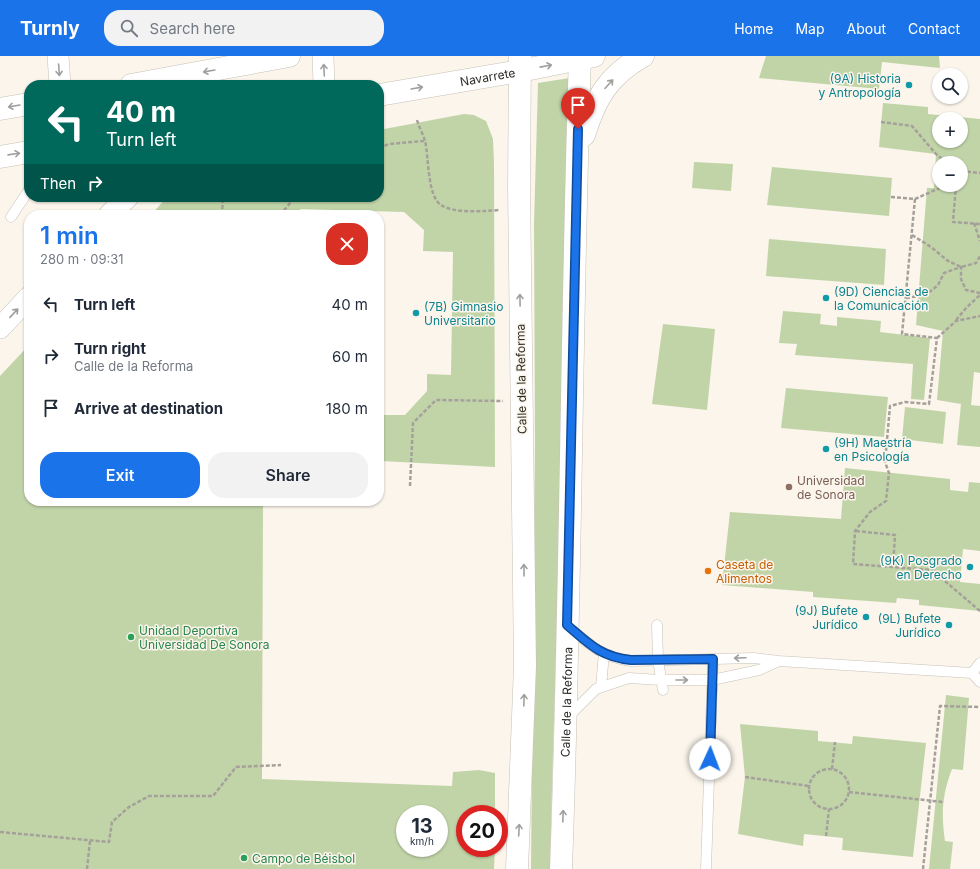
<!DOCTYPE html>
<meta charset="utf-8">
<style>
body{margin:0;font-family:Inter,sans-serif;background:#f2f2f3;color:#1f2937;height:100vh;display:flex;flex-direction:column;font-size:15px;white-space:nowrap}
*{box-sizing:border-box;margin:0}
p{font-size:13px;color:#747a83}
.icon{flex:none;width:22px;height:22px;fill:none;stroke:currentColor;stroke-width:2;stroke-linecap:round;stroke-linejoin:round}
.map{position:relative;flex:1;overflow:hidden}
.side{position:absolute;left:24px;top:154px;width:360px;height:296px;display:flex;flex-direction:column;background:#fff;border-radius:16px;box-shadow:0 1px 3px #0004}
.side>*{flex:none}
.top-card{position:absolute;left:24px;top:24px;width:360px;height:122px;border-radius:16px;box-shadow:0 1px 3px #0004;background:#00695c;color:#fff;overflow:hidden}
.buttons{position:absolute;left:932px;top:12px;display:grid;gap:8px}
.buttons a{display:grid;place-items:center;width:36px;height:36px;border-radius:50%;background:#fff;box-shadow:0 1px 3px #0004;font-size:20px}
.speed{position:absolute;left:396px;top:749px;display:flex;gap:8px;font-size:20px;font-weight:700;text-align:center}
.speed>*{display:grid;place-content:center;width:52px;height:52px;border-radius:50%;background:#fff;box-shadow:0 1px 3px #0004;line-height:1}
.speed small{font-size:10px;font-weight:400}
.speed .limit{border:6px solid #d22;background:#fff;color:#111}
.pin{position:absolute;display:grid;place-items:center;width:34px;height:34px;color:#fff;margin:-41px -17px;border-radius:50% 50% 50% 0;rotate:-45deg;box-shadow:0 0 4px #0007}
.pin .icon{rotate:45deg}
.me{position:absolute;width:44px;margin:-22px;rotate:2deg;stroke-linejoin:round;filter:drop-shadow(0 0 3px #0008)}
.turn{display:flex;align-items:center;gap:14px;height:84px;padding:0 16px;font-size:18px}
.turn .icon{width:52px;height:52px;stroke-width:2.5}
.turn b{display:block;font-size:28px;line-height:34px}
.then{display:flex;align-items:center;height:38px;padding:0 16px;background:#0003;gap:8px;font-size:15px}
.round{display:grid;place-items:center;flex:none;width:42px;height:42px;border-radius:16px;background:#f2f2f3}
.head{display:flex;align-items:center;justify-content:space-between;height:68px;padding:0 16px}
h1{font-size:24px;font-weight:600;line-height:30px;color:#1a73e8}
.action{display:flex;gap:8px;margin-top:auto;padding:8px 16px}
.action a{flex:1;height:46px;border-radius:16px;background:#1a73e8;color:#fff;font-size:16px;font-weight:600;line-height:46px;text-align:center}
.action a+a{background:#f2f2f3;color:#1f2937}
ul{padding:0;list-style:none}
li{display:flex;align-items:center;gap:12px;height:52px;padding:0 16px}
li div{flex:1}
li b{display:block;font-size:15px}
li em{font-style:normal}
header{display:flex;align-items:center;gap:24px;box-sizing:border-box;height:56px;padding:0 20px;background:#1a73e8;color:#fff}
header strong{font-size:19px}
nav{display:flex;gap:22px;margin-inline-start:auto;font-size:14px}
.search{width:280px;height:36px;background:#f2f2f3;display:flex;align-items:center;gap:10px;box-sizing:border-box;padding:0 14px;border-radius:16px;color:#747a83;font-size:15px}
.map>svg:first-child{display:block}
</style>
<header>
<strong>Turnly</strong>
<div class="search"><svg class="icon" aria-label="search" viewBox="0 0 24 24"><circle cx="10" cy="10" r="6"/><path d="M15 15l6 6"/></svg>Search here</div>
<nav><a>Home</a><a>Map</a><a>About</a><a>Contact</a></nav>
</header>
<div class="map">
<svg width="980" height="813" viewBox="0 0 980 813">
<rect width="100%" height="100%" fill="#fbf5eb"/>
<!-- green -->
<path fill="#c1d4a8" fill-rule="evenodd" d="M766 0H939L940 12 882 6 879 33 759 22Z
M576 21C568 285 556 549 550 813H531L535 386 534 168 538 27Z
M883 47 928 51V58L980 63V317L974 316 971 349 980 350V391L957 389 961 348 937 344 943 275 916 269 927 132H934L936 98 879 91ZM939 63H961V85H939ZM939 107H961V129H939Z
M464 58 474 59 486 65 493 83 494 108 495 411 381 405V359H405L427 335V318L451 319 453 196 423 195 424 174 404 156 301 153 293 159H151L167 141H379V74Z
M694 106 733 108 731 135 692 132Z
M772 111 892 122 889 160 767 149Z
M769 183 886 193 884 229 766 220Z
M783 255 821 258 820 268 837 270V261L881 265 880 276 930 282 924 344 911 343 913 308 795 299 797 288 779 287Z
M663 268 715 273 707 354 652 348Z
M29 289V445H259L263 448 262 723 452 730 453 716 479 714 495 717V758H465V792H495L494 813H0V320ZM405 758H439V792H405Z
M786 332 888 341 884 381 781 372Z
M905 351 946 356 943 388 902 383Z
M845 412 950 423V434L968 436 969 426 980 427V495L963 493 960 526 980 528V555L919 549V544L897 542 896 547 813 541V536L722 529 730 456 841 463Z
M946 639 969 642 963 714 952 713C942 739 941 758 945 785L953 786 950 813H929Z
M740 668 818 675V685L852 688 853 680 926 687 913 801 842 794 843 782 804 778 803 790 738 778 745 721Z"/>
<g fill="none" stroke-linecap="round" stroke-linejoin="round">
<defs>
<path id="service" d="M11 161 29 134
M657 569 658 604 663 634
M569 571C590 589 602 601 631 605L754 602 779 605 972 617
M980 607 972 617 980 626
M601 631 604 597
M568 661 596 633 629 622 661 624H712L759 614 779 605
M706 813 713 603"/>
<path id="minor" d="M58 0 60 29
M323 0 324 29
M109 159 128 141
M0 272 29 241"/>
<g id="secondary">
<path d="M131 29 289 0"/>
<path id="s1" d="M379 39 520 15 594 0"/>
<path d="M0 53 29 48"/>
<path d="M584 79C596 41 608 20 643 0"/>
<path d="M0 101 29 96"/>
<path d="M517 813 525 610 519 130 520 0"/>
<path id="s2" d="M561 813C571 542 571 271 580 0"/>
</g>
</defs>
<!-- service casing -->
<use href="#service" stroke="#c7c1b7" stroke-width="11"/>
<!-- minor casing -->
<use href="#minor" stroke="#c7c1b7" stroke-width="22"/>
<!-- secondary casing -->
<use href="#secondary" stroke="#c7c1b7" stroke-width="23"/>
<!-- path -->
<path stroke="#a5a19a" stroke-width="2.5" stroke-dasharray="4 2" stroke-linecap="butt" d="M417 64C419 71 423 78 425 85 429 101 427 140 441 149 455 158 484 155 500 154
M881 66 912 70 936 98 947 107
M379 92 389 88 424 85
M961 115 980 117
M956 129 953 166 980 168
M891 141 915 143 942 131 944 129
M915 143 902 278 937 282 929 348 905 346 890 350 885 406 889 417 886 445 870 456 855 475 853 508 932 514 980 555
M222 159 223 141
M280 159 291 146V141
M974 167 980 185
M912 179 931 191 948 205 961 211 976 207 980 200
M906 242 926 239 938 229 944 217 961 211V223L966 234 980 237
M956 264 967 251 980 239
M937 282 956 265 980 260
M410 430 413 367 436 344 503 345
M856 475 895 479 893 511
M832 713 835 686
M809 733a20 20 0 1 1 40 0a20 20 0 1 1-40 0Z
M745 721 809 730
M849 736 943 746
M0 776 109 786 112 766 129 751 149 740H213L236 711 281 709
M826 780 829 753
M87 813 90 785
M923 813 940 650 980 651"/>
<!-- service -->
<use href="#service" stroke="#fff" stroke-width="10"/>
<!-- minor -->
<use href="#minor" stroke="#fff" stroke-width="21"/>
<!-- secondary -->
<use href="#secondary" stroke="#fff" stroke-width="22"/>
</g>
<!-- one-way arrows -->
<defs><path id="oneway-shaft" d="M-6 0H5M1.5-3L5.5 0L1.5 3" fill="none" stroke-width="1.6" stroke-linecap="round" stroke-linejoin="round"/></defs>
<g stroke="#a0a09e">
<use href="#oneway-shaft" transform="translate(546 10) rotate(-11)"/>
<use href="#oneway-shaft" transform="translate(59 14) rotate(86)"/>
<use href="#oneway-shaft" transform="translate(324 14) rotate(-93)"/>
<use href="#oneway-shaft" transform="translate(209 15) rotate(170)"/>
<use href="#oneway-shaft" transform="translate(609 28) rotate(-48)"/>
<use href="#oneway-shaft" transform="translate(417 32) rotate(-10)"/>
<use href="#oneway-shaft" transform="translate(14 50) rotate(170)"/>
<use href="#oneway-shaft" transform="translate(14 98) rotate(-8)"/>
<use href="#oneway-shaft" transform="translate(520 244) rotate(-91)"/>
<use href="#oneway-shaft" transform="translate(14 257) rotate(-47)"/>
<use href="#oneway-shaft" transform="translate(524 514) rotate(-91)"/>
<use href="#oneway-shaft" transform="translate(740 602) rotate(178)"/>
<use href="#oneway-shaft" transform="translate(682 624)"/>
<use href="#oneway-shaft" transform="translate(524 644) rotate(-88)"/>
<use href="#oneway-shaft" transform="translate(563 760) rotate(-88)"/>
<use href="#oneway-shaft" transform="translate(519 774) rotate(-87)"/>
</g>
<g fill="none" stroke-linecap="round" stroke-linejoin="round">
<defs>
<path id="route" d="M578 73 567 569C589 588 601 601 631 604L713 603 710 703"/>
</defs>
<!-- route casing -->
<use href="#route" stroke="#114b97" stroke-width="10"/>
<!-- route -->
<use href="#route" stroke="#1a73e8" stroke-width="7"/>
</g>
<!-- markers -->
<g fill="#0f9aa8" stroke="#fbf5eb" stroke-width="1.5">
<circle cx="909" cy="29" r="4"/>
<circle cx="826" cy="242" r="4"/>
<circle cx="416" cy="257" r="4"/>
<circle cx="826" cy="393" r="4"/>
<circle cx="970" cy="511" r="4"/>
<circle cx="866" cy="561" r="4"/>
<circle cx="949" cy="569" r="4"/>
</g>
<circle fill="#8d6e63" stroke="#fbf5eb" stroke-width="1.5" cx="789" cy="431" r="4"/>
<circle fill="#e8710a" stroke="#fbf5eb" stroke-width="1.5" cx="708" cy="515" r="4"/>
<g fill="#2e9e5b" stroke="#fbf5eb" stroke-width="1.5">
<circle cx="131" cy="581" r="4"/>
<circle cx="244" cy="802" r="4"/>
</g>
<g text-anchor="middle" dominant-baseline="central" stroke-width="3" stroke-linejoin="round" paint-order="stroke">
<!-- street labels -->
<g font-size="12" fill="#2d2b27" stroke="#fbf5eb">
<text stroke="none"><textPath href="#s1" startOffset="110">Navarrete</textPath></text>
<text transform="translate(521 323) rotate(-91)">Calle de la Reforma</text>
<text stroke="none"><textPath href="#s2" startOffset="167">Calle de la Reforma</textPath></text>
</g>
<!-- culture labels -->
<g font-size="12" fill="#0d838f" stroke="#fbf5eb" text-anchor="end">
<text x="901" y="22">(9A) Historia<tspan x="901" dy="14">y Antropología</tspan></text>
<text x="834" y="235" text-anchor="start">(9D) Ciencias de<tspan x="834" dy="14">la Comunicación</tspan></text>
<text x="424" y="250" text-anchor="start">(7B) Gimnasio<tspan x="424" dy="14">Universitario</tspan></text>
<text x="834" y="386" text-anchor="start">(9H) Maestría<tspan x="834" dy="14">en Psicología</tspan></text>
<text x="962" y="504">(9K) Posgrado<tspan x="962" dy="14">en Derecho</tspan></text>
<text x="858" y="554">(9J) Bufete<tspan x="858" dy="14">Jurídico</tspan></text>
<text x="941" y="562">(9L) Bufete<tspan x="941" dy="14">Jurídico</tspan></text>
</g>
<!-- education labels -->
<g font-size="12" fill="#785e54" stroke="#fbf5eb" text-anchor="start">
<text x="797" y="424">Universidad<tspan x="797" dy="14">de Sonora</tspan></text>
</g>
<!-- food labels -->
<g font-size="12" fill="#c56008" stroke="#fbf5eb" text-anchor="start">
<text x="716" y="508">Caseta de<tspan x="716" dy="14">Alimentos</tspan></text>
</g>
<!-- leisure labels -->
<g font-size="12" fill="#27864d" stroke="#fbf5eb" text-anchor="start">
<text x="139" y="574">Unidad Deportiva<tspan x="139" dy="14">Universidad De Sonora</tspan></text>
<text x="252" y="802">Campo de Béisbol</text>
</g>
</g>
</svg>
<div class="buttons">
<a><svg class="icon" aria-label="search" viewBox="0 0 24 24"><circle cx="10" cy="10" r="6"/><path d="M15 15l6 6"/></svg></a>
<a>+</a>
<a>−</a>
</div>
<div class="speed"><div>13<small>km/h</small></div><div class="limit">20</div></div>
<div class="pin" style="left:578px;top:73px;background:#d93025"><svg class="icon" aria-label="arrive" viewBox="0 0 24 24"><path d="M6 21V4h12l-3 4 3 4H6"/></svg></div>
<svg class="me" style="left:710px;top:703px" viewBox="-20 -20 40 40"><circle r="19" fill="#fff"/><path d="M0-13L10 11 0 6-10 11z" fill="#1a73e8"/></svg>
<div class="top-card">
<div class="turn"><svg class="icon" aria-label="left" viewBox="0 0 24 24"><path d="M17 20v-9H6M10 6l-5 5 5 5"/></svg><div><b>40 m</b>Turn left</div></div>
<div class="then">Then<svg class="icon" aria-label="right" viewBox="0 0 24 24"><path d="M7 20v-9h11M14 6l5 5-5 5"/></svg></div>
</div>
<section class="side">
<div class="head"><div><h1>1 min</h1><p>280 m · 09:31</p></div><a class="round" style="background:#d93025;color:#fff"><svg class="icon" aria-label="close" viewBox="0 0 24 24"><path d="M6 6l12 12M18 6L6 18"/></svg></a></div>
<ul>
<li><svg class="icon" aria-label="left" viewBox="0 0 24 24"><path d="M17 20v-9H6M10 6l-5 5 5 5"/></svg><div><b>Turn left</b></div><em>40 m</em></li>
<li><svg class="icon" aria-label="right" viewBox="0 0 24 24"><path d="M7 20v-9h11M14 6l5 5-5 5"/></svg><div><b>Turn right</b><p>Calle de la Reforma</p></div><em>60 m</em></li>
<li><svg class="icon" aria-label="arrive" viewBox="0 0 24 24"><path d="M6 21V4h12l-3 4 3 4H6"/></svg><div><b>Arrive at destination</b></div><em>180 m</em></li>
</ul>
<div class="action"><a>Exit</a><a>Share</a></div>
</section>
</div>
